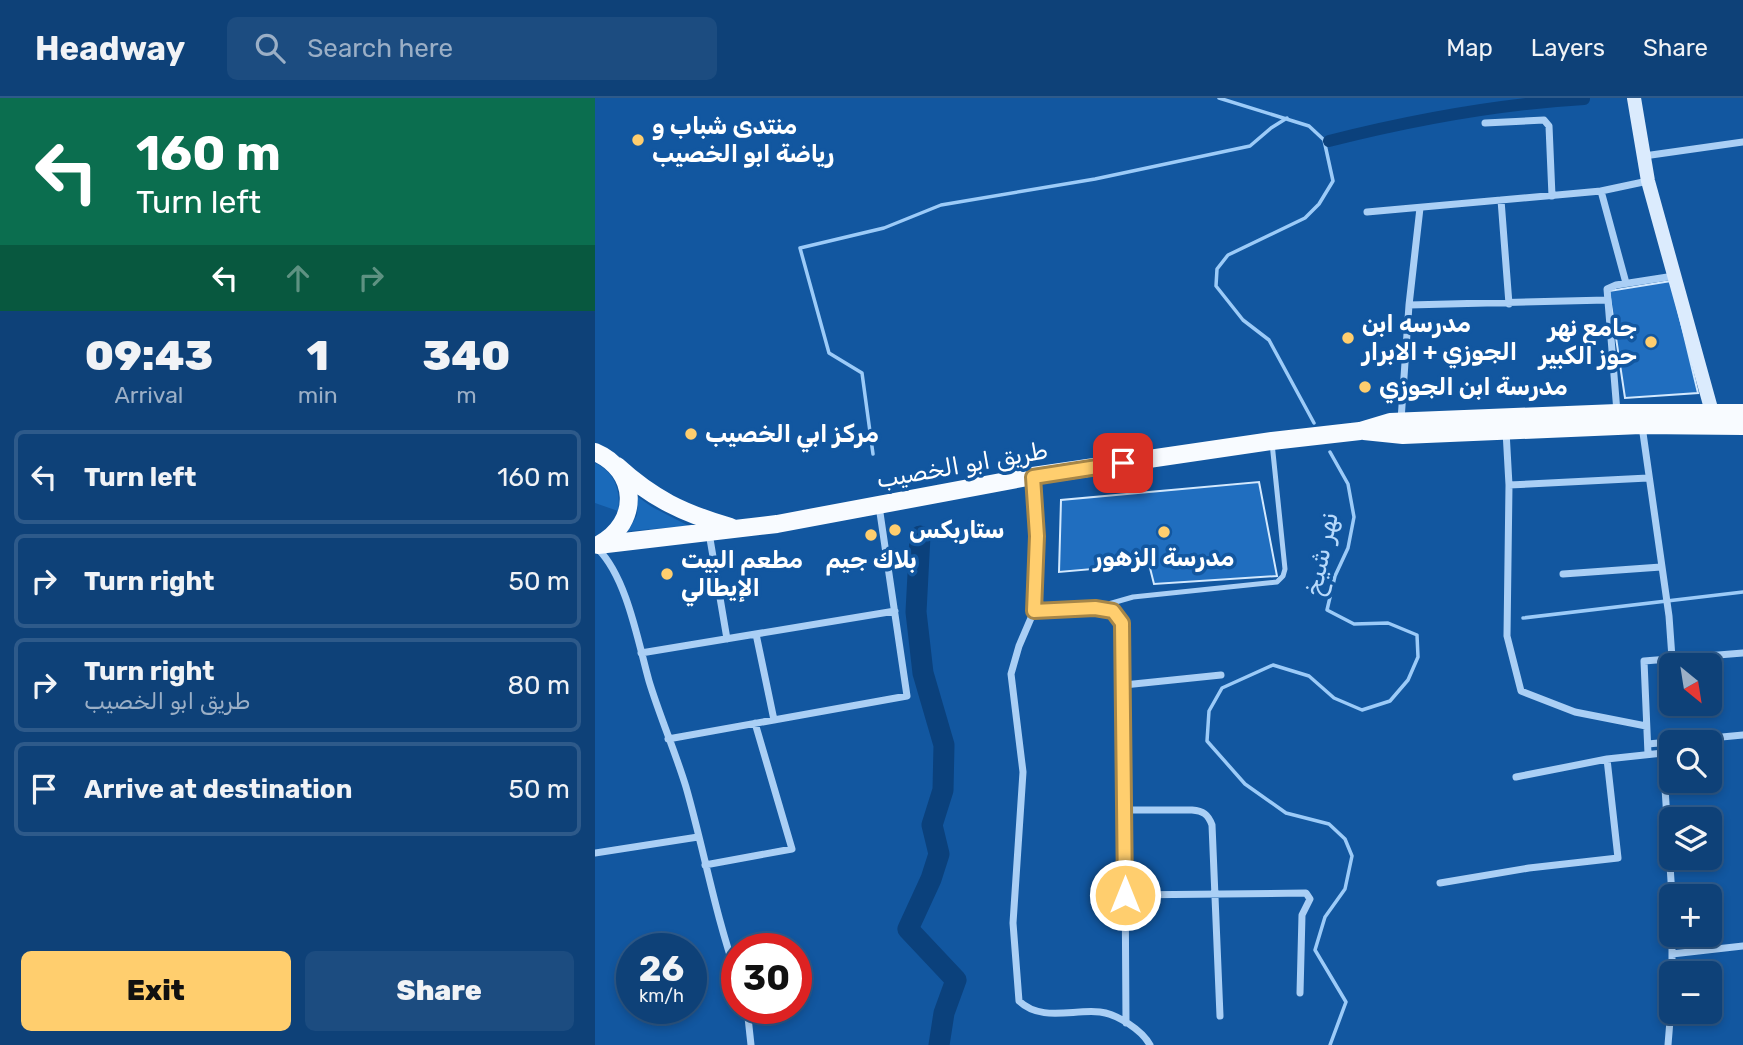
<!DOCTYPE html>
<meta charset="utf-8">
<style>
body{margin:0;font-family:Rubik,"Noto Sans Arabic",sans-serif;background:#1c4c80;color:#f1f3f6;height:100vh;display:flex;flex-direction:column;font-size:26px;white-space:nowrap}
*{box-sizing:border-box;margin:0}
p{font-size:23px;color:#9bafc6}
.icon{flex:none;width:38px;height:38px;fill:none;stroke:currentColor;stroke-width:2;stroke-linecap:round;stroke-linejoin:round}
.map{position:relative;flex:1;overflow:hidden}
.details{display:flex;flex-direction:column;background:#0e4178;width:595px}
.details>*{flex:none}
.top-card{background:#0b6e4f;color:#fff;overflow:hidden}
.needle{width:46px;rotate:150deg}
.buttons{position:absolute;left:1064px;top:555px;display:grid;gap:14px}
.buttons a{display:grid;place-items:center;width:63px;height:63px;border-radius:10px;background:#0e4178;box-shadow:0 4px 10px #0003,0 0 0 2px #2e5a8a;font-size:35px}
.speed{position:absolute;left:21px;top:835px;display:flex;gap:14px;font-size:35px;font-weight:700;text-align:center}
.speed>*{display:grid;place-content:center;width:91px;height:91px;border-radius:50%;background:#0e4178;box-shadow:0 4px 10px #0003,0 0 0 2px #2e5a8a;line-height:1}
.speed small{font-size:18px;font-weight:400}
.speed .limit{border:10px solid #d22;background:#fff;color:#111}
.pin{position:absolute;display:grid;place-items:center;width:60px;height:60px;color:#fff;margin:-30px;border-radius:14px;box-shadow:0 4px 10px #0006}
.me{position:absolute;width:77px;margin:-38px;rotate:0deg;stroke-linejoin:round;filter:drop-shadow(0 0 5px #0008)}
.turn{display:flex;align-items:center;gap:24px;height:147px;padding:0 21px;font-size:32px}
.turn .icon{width:91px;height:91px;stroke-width:2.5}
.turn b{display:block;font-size:49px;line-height:60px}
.lanes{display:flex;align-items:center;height:66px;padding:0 21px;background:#0003;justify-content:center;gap:35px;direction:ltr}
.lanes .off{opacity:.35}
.eta{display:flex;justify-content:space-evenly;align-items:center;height:119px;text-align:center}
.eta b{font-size:42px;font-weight:800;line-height:49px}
.button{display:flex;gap:14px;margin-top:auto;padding:14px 21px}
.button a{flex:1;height:80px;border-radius:10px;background:#ffce6e;color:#111;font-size:28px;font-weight:800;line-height:80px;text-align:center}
.button a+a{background:#1c4c80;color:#f1f3f6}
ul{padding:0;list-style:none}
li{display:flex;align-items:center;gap:21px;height:94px;margin:0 14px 10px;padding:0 7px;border:4px solid #2e5a8a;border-radius:10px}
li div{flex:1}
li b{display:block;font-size:26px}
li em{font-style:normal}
header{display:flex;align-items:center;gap:42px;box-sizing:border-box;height:98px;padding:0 35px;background:#0e4178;border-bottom:2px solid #2e5a8a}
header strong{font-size:33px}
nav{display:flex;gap:38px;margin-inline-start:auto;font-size:24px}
.search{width:490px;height:63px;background:#1c4c80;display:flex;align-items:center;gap:18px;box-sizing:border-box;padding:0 24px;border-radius:10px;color:#9bafc6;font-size:26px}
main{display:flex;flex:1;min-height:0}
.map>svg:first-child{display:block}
</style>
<header>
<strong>Headway</strong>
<div class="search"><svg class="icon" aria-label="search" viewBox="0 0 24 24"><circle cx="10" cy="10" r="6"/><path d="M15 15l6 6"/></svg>Search here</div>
<nav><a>Map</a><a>Layers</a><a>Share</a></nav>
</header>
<main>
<section class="details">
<div class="top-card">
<div class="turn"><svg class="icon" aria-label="left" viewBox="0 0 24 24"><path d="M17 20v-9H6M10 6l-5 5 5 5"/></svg><div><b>160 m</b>Turn left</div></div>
<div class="lanes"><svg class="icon" aria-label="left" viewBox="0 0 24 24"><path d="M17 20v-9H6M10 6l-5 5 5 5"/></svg><svg class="icon off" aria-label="ahead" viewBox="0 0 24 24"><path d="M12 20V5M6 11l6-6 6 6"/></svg><svg class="icon off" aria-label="right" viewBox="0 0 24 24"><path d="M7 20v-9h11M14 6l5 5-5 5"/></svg></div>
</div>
<div class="eta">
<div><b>09:43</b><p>Arrival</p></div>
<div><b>1</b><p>min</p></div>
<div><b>340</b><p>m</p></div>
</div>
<ul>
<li><svg class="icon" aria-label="left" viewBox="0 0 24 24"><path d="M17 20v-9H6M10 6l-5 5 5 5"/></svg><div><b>Turn left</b></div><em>160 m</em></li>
<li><svg class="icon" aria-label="right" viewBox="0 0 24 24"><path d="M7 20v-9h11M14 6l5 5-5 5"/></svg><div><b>Turn right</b></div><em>50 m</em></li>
<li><svg class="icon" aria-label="right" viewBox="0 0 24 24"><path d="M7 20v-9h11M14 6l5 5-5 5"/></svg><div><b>Turn right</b><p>طريق ابو الخصيب</p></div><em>80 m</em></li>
<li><svg class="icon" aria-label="arrive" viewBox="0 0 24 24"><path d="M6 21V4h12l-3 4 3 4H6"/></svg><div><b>Arrive at destination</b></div><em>50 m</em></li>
</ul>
<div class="button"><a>Exit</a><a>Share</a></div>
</section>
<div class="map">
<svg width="1148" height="947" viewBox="0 0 1148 947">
<rect width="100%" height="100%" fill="#1257a0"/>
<!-- green -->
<path fill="#1a6aba" d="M0 365C20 374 26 393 23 413L0 405Z
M43 399 57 409 94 428 33 433 42 417Z"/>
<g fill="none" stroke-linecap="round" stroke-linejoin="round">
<!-- stream -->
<path stroke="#9ccbf8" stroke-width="3.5" d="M624 0 714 28 729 42 738 83 724 106 710 120 633 157 622 171 621 188 648 222 674 242 719 325
M278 356 267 275 234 255 205 150 289 130 346 107 500 81 655 48 676 30 692 20
M928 520 1148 494
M735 947 751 904 720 852 730 819 750 791 757 758 750 741 734 726 691 715 650 686 612 643 614 613 627 590 678 567 714 578 739 600 767 612 795 603 813 582 823 559 822 537 793 525 759 526 732 512 740 478 753 450 759 419 753 386 735 354"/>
<!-- canal -->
<path stroke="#0b417c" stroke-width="12" d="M734 43C817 22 903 6 989 1"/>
<!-- river -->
<path stroke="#0b417c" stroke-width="21" d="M325 438 321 514 328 575 349 647 348 692 337 727 344 756 336 781 313 831 361 882 349 915 344 947"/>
</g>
<!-- building -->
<path fill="#206ebf" stroke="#d3e9fe" stroke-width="2" d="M1076 183 1103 295 1030 300 1014 193Z
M664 384 682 478 559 486 554 466 464 474 466 402Z"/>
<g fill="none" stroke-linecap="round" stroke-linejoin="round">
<!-- lane -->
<path stroke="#aacff5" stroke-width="5" d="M503 509 538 499 682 484 688 478 690 471 677 345"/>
<!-- street -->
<path stroke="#aacff5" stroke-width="7" d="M890 25 949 22 954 28 957 98
M1049 58 1148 44
M1006 93 1031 185
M906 102 914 206
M772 114 1006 93 1053 83
M814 207 1012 202
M1022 314 1012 191 1021 187 1079 178
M806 322 814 207 825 110
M1047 328 1074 518 1077 560
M911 333 914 387 912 538 926 593 980 614 1051 628
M438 379 442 438 439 513 424 548 416 576 428 674 418 825 424 903C446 924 478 911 505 914 522 916 547 932 555 947
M914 387 1053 380
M114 435 132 541
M3 451C32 480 43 544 54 583 65 619 80 653 91 689 109 752 120 816 142 878
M968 476 1066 469
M439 513 500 510 518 513 527 525 529 610 531 925
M161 536 179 622
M46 555 300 513
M529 587 626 577
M73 641 312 598 284 408
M1067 644 1077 798
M1053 646 1148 637
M1053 656 1049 563 1148 555
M921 679 1012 661 1068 655
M530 712H597C608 713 613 716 617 727L625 918
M0 755 103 739
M110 767 197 751 160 625
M845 785 934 770 1023 760 1012 661
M530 797 711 795 715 801 707 817 705 895
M1077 856 1148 848
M1077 875V836
M152 910 156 947
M1073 947 1076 910"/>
<!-- secondary -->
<path stroke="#dbebfd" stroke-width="14" d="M1039 0 1053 83 1117 314"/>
<!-- primary -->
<path stroke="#f8fbff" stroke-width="18" d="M769 333 808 337 1046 327 1148 328
M0 354C43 372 46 425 3 447
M22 368C58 401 88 415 135 429
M3 447 182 426 438 378 677 343 765 333 795 324 1022 315H1148"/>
</g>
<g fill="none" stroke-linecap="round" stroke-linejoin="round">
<defs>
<path id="route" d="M528 365 438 379 442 438 439 513 500 510 518 513 527 525 530 797"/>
</defs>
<!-- route casing -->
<use href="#route" stroke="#a68648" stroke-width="18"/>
<!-- route -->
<use href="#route" stroke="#ffce6e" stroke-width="12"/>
</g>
<!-- markers -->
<g fill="#ffce6e" stroke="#1257a0" stroke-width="2.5">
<circle cx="43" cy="42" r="7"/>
<circle cx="753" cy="240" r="7"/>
<circle cx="1056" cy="244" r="7"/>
<circle cx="770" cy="289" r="7"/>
<circle cx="96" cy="336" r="7"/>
<circle cx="300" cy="432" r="7"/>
<circle cx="569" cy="434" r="7"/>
<circle cx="276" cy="437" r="7"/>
<circle cx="72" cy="476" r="7"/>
</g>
<g text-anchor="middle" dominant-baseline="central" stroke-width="7" stroke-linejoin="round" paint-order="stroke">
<!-- poi labels -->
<g font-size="24" font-weight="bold" fill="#fff" stroke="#1257a0" text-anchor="start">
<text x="57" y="28">منتدى شباب و<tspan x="57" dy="28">رياضة ابو الخصيب</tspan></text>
<text x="767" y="226">مدرسه ابن<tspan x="767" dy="28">الجوزي + الابرار</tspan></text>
<text x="1042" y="230" text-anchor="end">جامع نهر<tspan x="1042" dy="28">حوز الكبير</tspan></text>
<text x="784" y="289">مدرسة ابن الجوزي</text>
<text x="110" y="336">مركز ابي الخصيب</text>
<text x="314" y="432">ستاربكس</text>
<text x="569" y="460" text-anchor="middle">مدرسة الزهور</text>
<text x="86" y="462">مطعم البيت<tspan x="86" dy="28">الإيطالي</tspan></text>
<text x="276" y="462" text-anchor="middle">بلاك جيم</text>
</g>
<!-- street labels -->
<g font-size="24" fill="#fff" stroke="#1257a0">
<text transform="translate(367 367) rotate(-10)">طريق ابو الخصيب</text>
</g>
<!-- water labels -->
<g font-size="26" font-style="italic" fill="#b7d9fb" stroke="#1257a0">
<text transform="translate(726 456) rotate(-78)">نهر شيخ</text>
</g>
</g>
</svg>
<div class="buttons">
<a><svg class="needle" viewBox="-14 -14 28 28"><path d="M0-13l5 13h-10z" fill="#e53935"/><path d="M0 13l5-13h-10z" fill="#9bafc6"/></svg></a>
<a><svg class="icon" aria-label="search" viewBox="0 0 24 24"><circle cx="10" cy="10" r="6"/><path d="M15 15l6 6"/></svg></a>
<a><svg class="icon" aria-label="layers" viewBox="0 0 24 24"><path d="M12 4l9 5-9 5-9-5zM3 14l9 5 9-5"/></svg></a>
<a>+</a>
<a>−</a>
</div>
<div class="speed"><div>26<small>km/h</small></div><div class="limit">30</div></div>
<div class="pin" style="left:528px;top:365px;background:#d93025"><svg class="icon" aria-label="arrive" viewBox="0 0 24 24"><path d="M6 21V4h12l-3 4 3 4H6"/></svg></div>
<svg class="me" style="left:530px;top:797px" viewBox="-20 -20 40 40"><circle r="17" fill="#ffce6e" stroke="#fff" stroke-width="3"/><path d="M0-11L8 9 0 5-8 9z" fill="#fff"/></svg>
</div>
</main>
